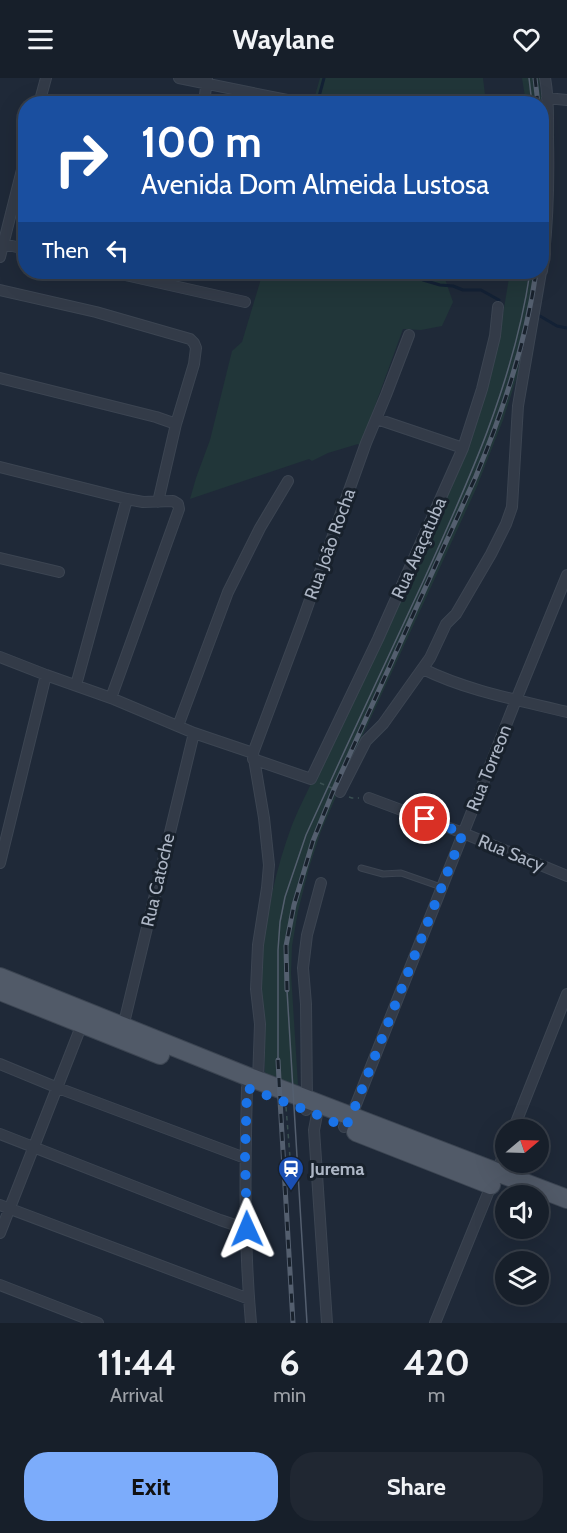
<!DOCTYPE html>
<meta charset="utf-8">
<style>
body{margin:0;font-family:Cabin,sans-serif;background:#202732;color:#f1f3f6;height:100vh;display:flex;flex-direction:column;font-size:22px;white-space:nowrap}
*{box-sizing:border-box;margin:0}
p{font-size:20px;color:#9ea2a8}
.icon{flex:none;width:33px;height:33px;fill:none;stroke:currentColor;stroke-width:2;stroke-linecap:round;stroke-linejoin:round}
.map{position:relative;height:1245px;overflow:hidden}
.sheet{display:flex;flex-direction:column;background:#171f2a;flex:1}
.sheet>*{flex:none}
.top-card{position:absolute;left:18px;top:18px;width:531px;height:183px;border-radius:24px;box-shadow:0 6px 24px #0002,0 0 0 2px #363d47;background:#1a4fa0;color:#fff;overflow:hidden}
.needle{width:39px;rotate:71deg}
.buttons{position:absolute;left:495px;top:1041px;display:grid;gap:12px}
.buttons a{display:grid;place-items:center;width:54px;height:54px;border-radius:50%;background:#171f2a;box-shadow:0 6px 24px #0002,0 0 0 2px #363d47;font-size:30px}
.pin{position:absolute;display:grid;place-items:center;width:51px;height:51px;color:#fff;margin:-26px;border:3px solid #fff;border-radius:50%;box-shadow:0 2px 6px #0007}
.me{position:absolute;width:66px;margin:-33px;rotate:359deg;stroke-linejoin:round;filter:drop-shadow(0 0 4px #0008)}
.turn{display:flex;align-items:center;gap:21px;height:126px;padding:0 24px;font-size:27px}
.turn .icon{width:78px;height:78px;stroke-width:2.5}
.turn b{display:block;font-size:42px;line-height:51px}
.then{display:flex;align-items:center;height:57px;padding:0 24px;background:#0003;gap:12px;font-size:22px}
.eta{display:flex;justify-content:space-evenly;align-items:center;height:102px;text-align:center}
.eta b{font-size:36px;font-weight:800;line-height:42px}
.button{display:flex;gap:12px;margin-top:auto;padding:12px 24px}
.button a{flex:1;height:69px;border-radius:24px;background:#7cacfb;color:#111;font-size:24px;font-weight:800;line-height:69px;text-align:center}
.button a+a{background:#202732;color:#f1f3f6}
header{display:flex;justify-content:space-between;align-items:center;height:78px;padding:0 24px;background:#171f2a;font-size:27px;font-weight:800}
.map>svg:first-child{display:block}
</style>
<header><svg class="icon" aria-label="menu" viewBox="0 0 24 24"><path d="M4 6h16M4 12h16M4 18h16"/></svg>Waylane<svg class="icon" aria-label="heart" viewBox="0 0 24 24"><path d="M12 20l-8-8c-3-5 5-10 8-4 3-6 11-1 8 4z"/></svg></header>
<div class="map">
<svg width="567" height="1245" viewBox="0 0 567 1245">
<rect width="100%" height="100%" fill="#1f2938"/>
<!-- green -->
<path fill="#213639" d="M320 0H483L486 25H313Z
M522 0H539L545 54 542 181V26L526 25Z
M263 194H447L444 198 453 224 442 248 421 252 403 251 360 369 358 366 328 375 312 383 309 381 190 421 196 400 210 362 232 273 242 264Z
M510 194H540L522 283 503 342 476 411 363 657 321 753 309 790 298 833 292 868 291 895 298 1007 265 996C264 958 259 919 262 881 266 836 276 790 292 747 299 729 309 711 317 693L485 311 503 236Z"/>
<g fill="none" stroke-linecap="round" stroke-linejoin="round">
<!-- stream -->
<path stroke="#132135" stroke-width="3" d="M317 26 324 0
M409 194 423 202 440 207 453 208 463 212H481L499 222
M540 238 557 248 567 250"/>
<defs>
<path id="service" d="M361 790 383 796 401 795 441 809"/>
<path id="minor" d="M179 0 287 22
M547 20 567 22
M39 26 46 0
M204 26 207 0
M3 166 26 171
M0 179 26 76
M542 193C548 149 549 105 548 61 548 41 549 20 545 0
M112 194 245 224
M224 194 228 195
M0 212 96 234 190 261 194 265 196 270 194 286 176 346 158 424
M0 300 156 339 176 346
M377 341 463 370
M0 389 127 421 143 424 173 423 178 426 179 431 111 620
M0 480 59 494
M0 579 46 597 111 620 194 655 253 675
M423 591C468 613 518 622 567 634
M76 607 127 421
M178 648 228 514 260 450 288 403
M253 681 311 701 378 561 463 370 482 311 495 258 498 229
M340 714 366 663 383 646 430 580 446 546 456 536 491 476 506 446 512 429 518 328 541 194
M369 720 463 755 567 798
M0 785 46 597
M123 949 194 655
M0 986 58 1010 245 1080
M249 999 247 1010C245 1088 244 1167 251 1245
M258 1003 260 946 256 911 258 867 267 810 269 787 264 740 253 675 302 544 366 365 386 317 409 257
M319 1026 314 1052 327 1245
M306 1032 307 1022 306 926 303 890 307 857 321 805
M344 1049 351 1039 516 622 567 497
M513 1052 567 916
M0 1056 220 1142 247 1151
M0 1127 249 1221
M0 1155 82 946
M0 1207 98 1245
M435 1245 506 1071"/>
<path id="primary" d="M0 899 249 999 567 1121
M0 913 160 977
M356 1054 491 1107"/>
</defs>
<!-- service casing -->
<use href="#service" stroke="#3c4552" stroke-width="7"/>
<!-- minor casing -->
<use href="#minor" stroke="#3c4552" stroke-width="12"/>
<!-- primary casing -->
<use href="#primary" stroke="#3c4552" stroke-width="20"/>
<!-- path -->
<path stroke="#3a4f51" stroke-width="1.5" stroke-dasharray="4.5 4.5" stroke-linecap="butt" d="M320 705 332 710
M349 719 352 720H359
M286 1029 290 1079"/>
<!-- service -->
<use href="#service" stroke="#333b48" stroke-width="5"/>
<!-- minor -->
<use href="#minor" stroke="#333b48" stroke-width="10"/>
<!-- primary -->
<use href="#primary" stroke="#515a68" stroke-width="18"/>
<!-- tram -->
<path stroke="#545f6f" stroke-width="1.5" d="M529 0 532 26
M287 912 307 1245
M278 982V872L280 844 285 819 306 757C344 673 383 590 422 506 468 405 514 304 530 194"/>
<defs>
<path id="rail" d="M535 0 538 26
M542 68V132
M287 912 286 868 294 827 313 763 334 711 476 398C504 331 526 265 536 194
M278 982 280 1022 293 1245"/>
</defs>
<!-- rail casing -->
<use href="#rail" stroke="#545f6f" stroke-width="5"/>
<!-- rail -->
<use href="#rail" stroke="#18212c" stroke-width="3" stroke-dasharray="9" stroke-linecap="butt"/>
</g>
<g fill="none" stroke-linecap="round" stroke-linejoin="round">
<!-- route -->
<path stroke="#1a73e8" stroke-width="10" stroke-dasharray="0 18" d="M247 1151 245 1080 247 1010 306 1032 345 1049 351 1039 463 755 425 741"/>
</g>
<!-- icons -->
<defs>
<symbol id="station-pin" viewBox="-11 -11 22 30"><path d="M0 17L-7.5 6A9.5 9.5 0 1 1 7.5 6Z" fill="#1a4fb4" stroke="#18212c"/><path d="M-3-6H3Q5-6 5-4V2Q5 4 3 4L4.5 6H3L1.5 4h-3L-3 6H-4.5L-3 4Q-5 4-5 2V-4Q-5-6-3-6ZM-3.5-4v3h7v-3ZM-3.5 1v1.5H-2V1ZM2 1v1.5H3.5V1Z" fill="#fff"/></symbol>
</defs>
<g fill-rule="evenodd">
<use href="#station-pin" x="276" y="1076" width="30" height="40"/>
</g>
<g text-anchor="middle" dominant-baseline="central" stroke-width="6" stroke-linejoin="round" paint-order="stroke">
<!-- street labels -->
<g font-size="18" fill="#adb6c5" stroke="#18212c">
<text transform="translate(330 466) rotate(-70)">Rua João Rocha</text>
<text transform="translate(419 470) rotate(-66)">Rua Araçatuba</text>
<text transform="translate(489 690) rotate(-68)">Rua Torreon</text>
<text transform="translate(511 775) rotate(22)">Rua Sacy</text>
<text transform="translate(158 802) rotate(-77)">Rua Catoche</text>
</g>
<!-- poi labels -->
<g font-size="18" font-weight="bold" fill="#adb6c5" stroke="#18212c" text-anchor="start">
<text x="310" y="1091">Jurema</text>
</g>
</g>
</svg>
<div class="buttons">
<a><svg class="needle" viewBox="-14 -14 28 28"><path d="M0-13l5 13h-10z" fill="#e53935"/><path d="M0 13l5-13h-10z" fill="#9ea2a8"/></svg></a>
<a><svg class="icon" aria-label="sound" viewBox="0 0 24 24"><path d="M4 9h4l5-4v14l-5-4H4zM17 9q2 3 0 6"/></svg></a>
<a><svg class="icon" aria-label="layers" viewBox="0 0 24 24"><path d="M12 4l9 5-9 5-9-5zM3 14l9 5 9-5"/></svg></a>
</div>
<div class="pin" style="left:425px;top:741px;background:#d93025"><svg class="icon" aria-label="arrive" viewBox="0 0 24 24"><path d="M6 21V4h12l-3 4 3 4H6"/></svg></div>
<svg class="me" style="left:247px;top:1151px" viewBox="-20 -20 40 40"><path d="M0-17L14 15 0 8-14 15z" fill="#1a73e8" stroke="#fff" stroke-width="4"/></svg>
<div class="top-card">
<div class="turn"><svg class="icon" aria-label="right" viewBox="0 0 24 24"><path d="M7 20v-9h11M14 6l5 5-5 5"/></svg><div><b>100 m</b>Avenida Dom Almeida Lustosa</div></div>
<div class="then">Then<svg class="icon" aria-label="left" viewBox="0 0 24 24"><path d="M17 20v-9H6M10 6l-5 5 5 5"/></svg></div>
</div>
</div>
<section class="sheet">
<div class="eta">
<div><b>11:44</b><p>Arrival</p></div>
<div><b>6</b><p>min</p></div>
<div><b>420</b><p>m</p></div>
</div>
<div class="button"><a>Exit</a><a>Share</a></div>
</section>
